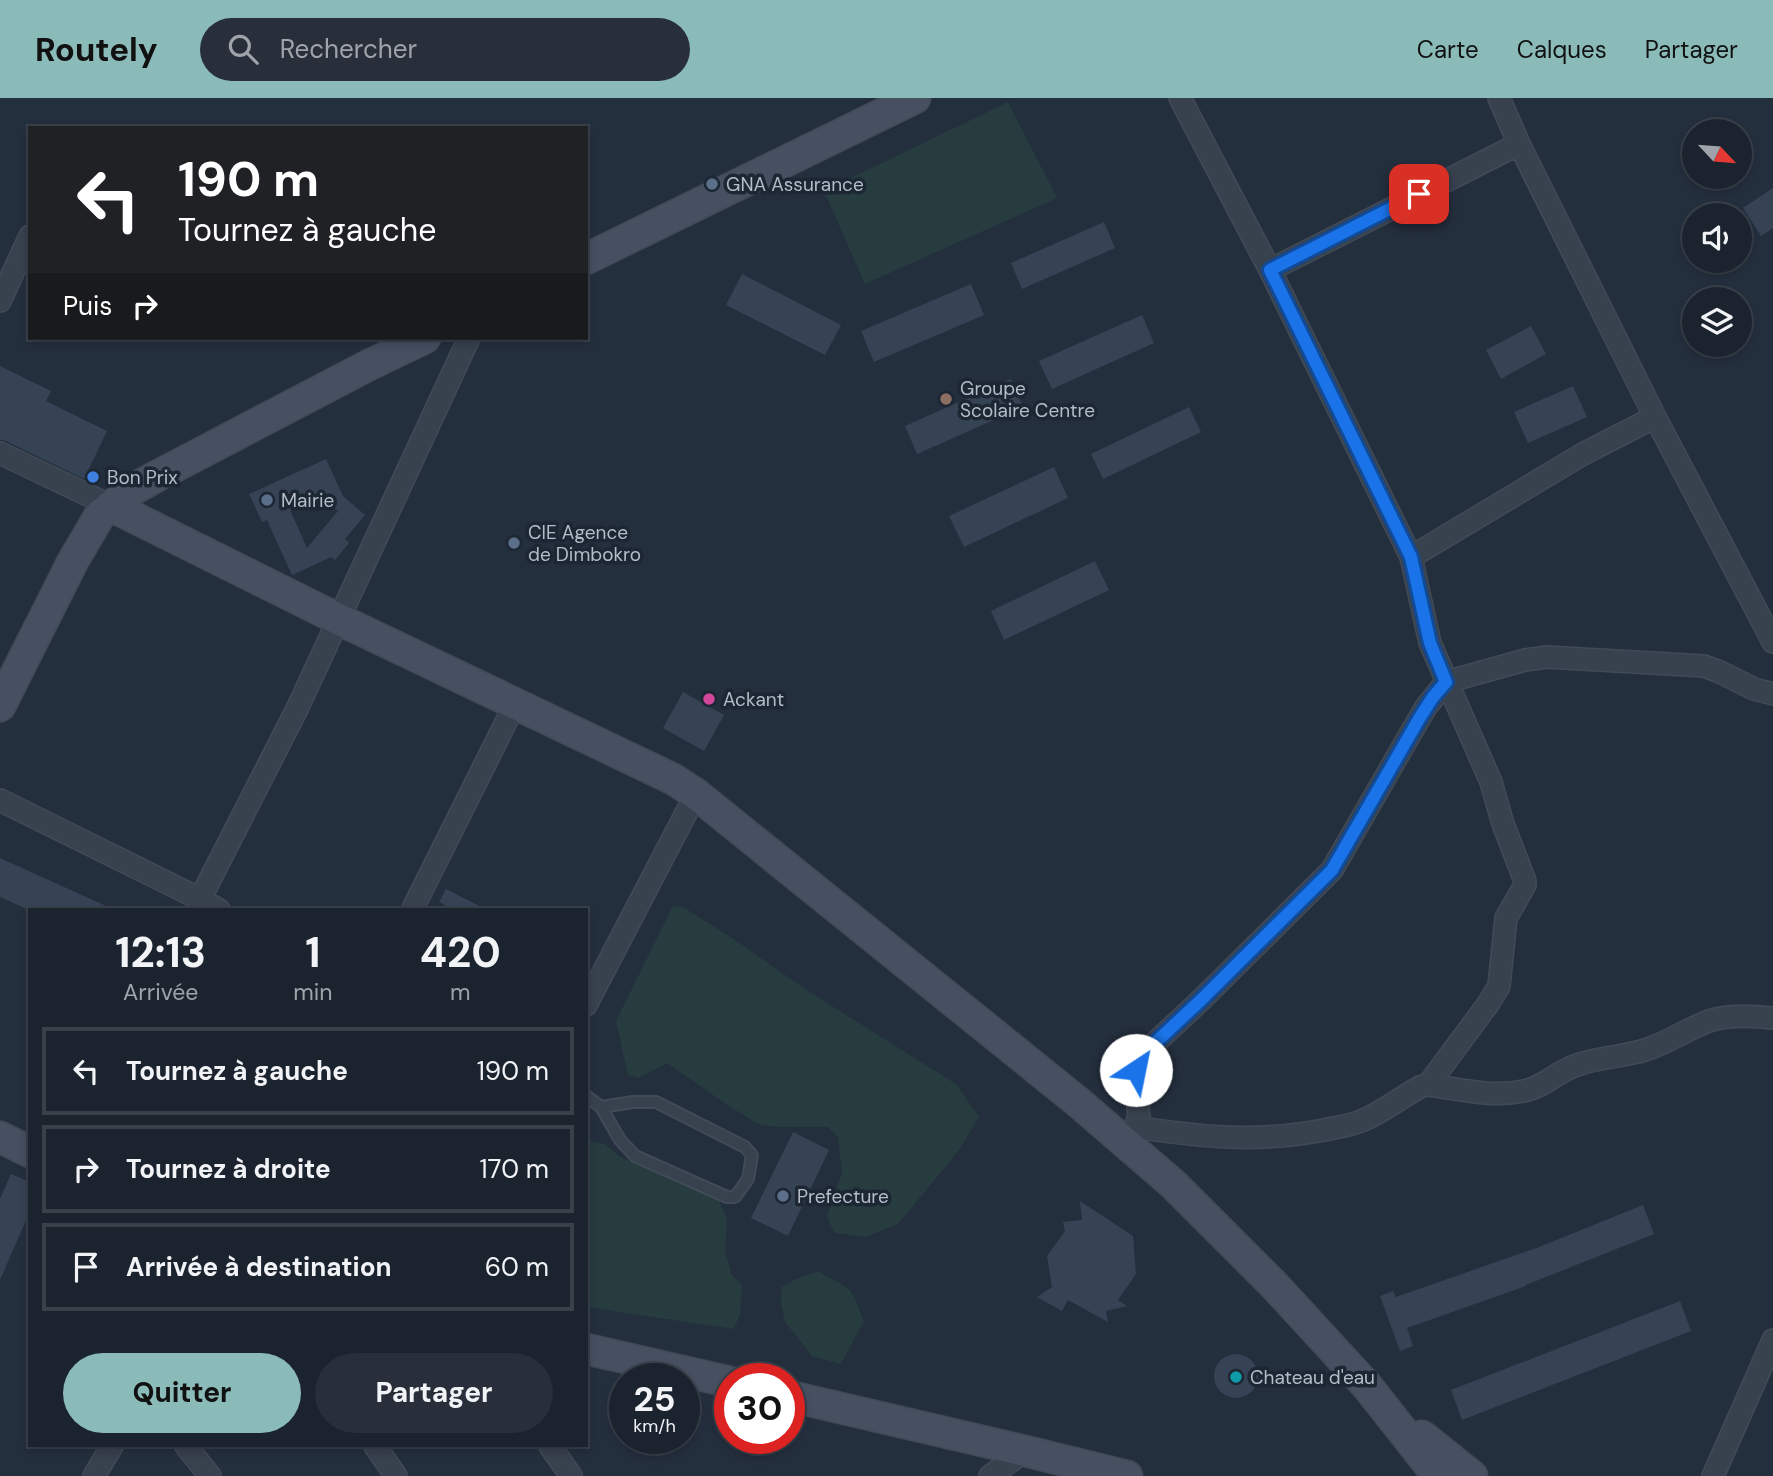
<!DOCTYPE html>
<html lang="fr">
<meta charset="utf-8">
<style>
body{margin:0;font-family:"DM Sans",sans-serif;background:#282f3a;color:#f1f3f6;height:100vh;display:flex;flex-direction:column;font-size:26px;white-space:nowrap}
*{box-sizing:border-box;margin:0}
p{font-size:23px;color:#a0a4aa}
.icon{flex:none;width:38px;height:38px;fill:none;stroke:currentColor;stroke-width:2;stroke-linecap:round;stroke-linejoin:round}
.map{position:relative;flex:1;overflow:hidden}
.drawer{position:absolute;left:28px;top:810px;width:560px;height:539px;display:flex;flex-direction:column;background:#1b232e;border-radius:0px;box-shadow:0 4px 10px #0003,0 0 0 2px #39404a}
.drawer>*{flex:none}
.guide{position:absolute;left:28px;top:28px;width:560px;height:214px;border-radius:0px;box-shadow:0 4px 10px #0003,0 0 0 2px #39404a;background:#202124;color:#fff;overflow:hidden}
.needle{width:46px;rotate:116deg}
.controls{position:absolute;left:1682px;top:21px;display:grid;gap:14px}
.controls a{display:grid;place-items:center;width:70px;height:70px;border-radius:50%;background:#1b232e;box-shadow:0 4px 10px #0003,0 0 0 2px #39404a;font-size:35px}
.speed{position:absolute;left:609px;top:1265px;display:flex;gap:14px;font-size:35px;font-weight:700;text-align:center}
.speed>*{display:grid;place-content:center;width:91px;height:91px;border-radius:50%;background:#1b232e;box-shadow:0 4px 10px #0003,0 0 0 2px #39404a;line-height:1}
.speed small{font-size:18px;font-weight:400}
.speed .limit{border:10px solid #d22;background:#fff;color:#111}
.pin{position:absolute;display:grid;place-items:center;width:60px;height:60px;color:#fff;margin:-30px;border-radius:14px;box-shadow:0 4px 10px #0006}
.me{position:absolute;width:77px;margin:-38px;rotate:34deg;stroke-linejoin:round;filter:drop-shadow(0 0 5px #0008)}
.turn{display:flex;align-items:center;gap:24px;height:147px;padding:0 35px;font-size:32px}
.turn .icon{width:91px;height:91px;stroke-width:2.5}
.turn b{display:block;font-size:49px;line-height:60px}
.then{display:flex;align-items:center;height:66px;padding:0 35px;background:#0003;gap:14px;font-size:26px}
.eta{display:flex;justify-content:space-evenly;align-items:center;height:119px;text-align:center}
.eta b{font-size:42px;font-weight:700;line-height:49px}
.primary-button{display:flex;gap:14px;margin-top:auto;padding:14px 35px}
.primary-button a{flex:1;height:80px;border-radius:42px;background:#8bbbb9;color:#111;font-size:28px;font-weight:700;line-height:80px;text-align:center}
.primary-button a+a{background:#282f3a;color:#f1f3f6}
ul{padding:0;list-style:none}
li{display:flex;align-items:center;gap:21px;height:88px;margin:0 14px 10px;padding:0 21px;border:4px solid #39404a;border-radius:0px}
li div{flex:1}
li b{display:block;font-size:26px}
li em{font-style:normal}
header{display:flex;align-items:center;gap:42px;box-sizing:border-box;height:98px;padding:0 35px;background:#8bbbb9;color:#111}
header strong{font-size:33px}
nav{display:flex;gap:38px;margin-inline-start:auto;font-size:24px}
.search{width:490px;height:63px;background:#282f3a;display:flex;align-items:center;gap:18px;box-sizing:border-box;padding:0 24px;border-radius:38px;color:#a0a4aa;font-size:26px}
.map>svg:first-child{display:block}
</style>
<header>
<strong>Routely</strong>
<div class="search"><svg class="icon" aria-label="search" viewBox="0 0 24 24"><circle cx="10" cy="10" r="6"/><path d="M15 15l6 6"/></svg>Rechercher</div>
<nav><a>Carte</a><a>Calques</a><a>Partager</a></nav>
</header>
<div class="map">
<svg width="1773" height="1378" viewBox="0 0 1773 1378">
<rect width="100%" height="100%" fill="#242f3e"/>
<!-- green -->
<path fill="#263c3f" d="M1008 4 1057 100 865 186 824 93Z
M673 808 683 809 735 842 808 893 956 986 979 1019 960 1051 898 1126 865 1139 834 1135 827 1118 842 1075 838 1039 828 1029H777L758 1026 726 1006 667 965 639 980 628 977 616 923Z
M586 1043 605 1046 620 1059 719 1102 727 1122 725 1153 732 1177 742 1187 740 1216 734 1231 586 1209Z
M819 1173C827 1181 839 1182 848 1191 856 1198 859 1213 864 1223L841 1266 812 1258 785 1224 781 1204 782 1189 796 1181Z"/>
<!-- building -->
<path fill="#364354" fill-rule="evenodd" d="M1773 90V130L1761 138 1743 110Z
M1104 124 1115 150 1022 191 1011 165Z
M742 176 841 227 825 257 726 207Z
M971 186 984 217 874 264 861 233Z
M1142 217 1154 245 1052 291 1039 263Z
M1531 228 1546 256 1501 281 1486 252Z
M0 268 51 293 46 303 107 333 84 381 6 343 0 342Z
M1011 281 1023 309 917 356 905 328Z
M1573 288 1587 319 1528 345 1514 314Z
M1189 309 1201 334 1103 381 1091 356Z
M326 361 343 398 365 417 345 441 349 445 335 462 331 459 292 477 267 422 262 424 249 396ZM319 398 338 413 307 450 290 412Z
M1054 369 1068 400 964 449 949 418Z
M1095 463 1109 492 1004 542 991 513Z
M683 594 724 617 704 653 663 630Z
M0 760 115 812H29L0 799Z
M446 791 487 812H454L439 804Z
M793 1034 829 1052 788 1138 751 1120Z
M11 1076 30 1084V1113L0 1182V1101Z
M1080 1103 1133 1138 1136 1176 1118 1202 1127 1208 1106 1213 1108 1224 1068 1202 1062 1213 1037 1199 1052 1189 1047 1158 1065 1133 1063 1124 1082 1122Z
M1643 1107 1654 1136 1526 1187V1188L1407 1230 1413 1248 1400 1253 1380 1198 1393 1193 1396 1199 1539 1149Z
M1680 1203 1691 1233 1462 1322 1451 1292Z
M1214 1278a22 22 0 1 1 44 0a22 22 0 1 1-44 0Z"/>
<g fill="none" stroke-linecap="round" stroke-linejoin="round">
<defs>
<path id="service" d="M586 998 601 1009 620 1042 635 1058 727 1099H735L748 1081 752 1057 745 1049 656 1004H633L601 1009"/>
<path id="minor" d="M1180 0 1270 172 1411 459 1430 545 1491 684 1503 726 1525 783V787L1506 820 1499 888 1488 906 1428 987
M1499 0 1519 46 1655 319 1773 544
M1270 172 1519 46
M0 203 30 138
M0 355 111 408
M1411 459 1583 356 1655 319
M0 702 200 801 219 812
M200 801 297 611 469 240
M412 812 515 606
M586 907 696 696
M1135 1029C1201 1039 1257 1045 1324 1032 1336 1029 1349 1028 1361 1023 1382 1015 1401 999 1422 988L1428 987C1460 991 1491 1000 1524 993 1544 989 1558 973 1577 967 1599 959 1623 959 1645 952 1668 945 1687 931 1709 923 1727 917 1754 918 1773 920
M1124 1042 1135 1029 1139 1019 1135 982 1141 958 1201 902 1332 772 1412 633 1426 609 1446 584 1525 562 1547 559 1704 568 1720 574 1754 591 1773 596
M186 1348 210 1378
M375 1348 396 1378
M550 1348 571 1378
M94 1378 112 1348
M990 1378 1025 1353
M1713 1378 1773 1242"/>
<path id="secondary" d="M586 161 915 0
M111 408 338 521 673 681 696 696 1078 1004 1173 1086 1274 1187 1367 1288 1438 1378
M0 608 73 463 100 417 132 392 157 378 369 267 425 240
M0 1039 30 1054
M586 1251 730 1284
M789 1298 1025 1353 1127 1378
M1422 1338 1472 1378"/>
</defs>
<!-- service casing -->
<use href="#service" stroke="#414a57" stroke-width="14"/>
<!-- minor casing -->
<use href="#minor" stroke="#414a57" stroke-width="24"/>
<!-- secondary casing -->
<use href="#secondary" stroke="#414a57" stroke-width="33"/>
<!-- service -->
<use href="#service" stroke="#38414e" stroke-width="10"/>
<!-- minor -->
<use href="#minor" stroke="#38414e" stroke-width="21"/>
<!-- secondary -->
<use href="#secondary" stroke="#465061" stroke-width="30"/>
</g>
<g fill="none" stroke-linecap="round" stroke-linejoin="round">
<defs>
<path id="route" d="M1136 972 1141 958 1201 902 1332 772 1419 621 1433 599 1446 584 1430 545 1411 459 1270 172 1419 96"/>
</defs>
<!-- route casing -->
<use href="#route" stroke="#114b97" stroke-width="18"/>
<!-- route -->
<use href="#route" stroke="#1a73e8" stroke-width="12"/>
</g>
<!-- markers -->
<g fill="#5c6f8a" stroke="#1d2633" stroke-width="2.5">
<circle cx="712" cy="86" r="7"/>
<circle cx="267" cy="402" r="7"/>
<circle cx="514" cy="445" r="7"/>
<circle cx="783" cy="1098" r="7"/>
</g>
<circle fill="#8d6e63" stroke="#1d2633" stroke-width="2.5" cx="946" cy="301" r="7"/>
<circle fill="#3f7fe0" stroke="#1d2633" stroke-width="2.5" cx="93" cy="379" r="7"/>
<circle fill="#d1479c" stroke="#1d2633" stroke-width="2.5" cx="709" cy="601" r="7"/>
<circle fill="#0f9aa8" stroke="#1d2633" stroke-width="2.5" cx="1236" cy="1279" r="7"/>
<g text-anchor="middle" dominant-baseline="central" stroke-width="7" stroke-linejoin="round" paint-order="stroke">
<!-- poi labels -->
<g font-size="19" fill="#b4bcc9" stroke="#1d2633" text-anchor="start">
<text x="726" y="86">GNA Assurance</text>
<text x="960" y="290">Groupe<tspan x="960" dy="22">Scolaire Centre</tspan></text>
<text x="107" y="379">Bon Prix</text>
<text x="281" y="402">Mairie</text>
<text x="528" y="434">CIE Agence<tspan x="528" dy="22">de Dimbokro</tspan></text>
<text x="723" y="601">Ackant</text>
<text x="797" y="1098">Prefecture</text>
<text x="1250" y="1279">Chateau d'eau</text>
</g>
</g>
</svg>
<div class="controls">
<a><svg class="needle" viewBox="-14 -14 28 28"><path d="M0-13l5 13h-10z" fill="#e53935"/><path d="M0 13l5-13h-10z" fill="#a0a4aa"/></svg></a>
<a><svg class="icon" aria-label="sound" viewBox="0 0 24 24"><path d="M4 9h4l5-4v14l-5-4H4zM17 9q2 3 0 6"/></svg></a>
<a><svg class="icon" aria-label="layers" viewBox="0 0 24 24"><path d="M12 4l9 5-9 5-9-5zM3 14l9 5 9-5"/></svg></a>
</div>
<div class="speed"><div>25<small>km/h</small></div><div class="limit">30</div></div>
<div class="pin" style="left:1419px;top:96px;background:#d93025"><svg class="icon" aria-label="arrive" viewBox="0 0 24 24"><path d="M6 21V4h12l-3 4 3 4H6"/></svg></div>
<svg class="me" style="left:1136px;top:972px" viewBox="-20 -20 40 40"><circle r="19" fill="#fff"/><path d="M0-13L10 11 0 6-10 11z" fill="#1a73e8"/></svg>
<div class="guide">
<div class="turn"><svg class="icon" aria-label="left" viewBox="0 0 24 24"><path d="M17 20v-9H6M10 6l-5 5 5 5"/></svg><div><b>190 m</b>Tournez à gauche</div></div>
<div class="then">Puis<svg class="icon" aria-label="right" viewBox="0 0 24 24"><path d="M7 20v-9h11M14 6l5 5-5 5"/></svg></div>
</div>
<section class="drawer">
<div class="eta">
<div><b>12:13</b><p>Arrivée</p></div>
<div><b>1</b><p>min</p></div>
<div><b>420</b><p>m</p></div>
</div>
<ul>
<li><svg class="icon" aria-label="left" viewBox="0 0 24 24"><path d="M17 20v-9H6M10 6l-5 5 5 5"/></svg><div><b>Tournez à gauche</b></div><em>190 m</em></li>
<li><svg class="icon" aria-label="right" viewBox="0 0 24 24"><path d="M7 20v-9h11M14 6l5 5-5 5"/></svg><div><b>Tournez à droite</b></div><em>170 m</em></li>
<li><svg class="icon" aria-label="arrive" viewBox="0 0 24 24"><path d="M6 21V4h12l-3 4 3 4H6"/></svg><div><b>Arrivée à destination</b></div><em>60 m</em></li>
</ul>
<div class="primary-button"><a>Quitter</a><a>Partager</a></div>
</section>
</div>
